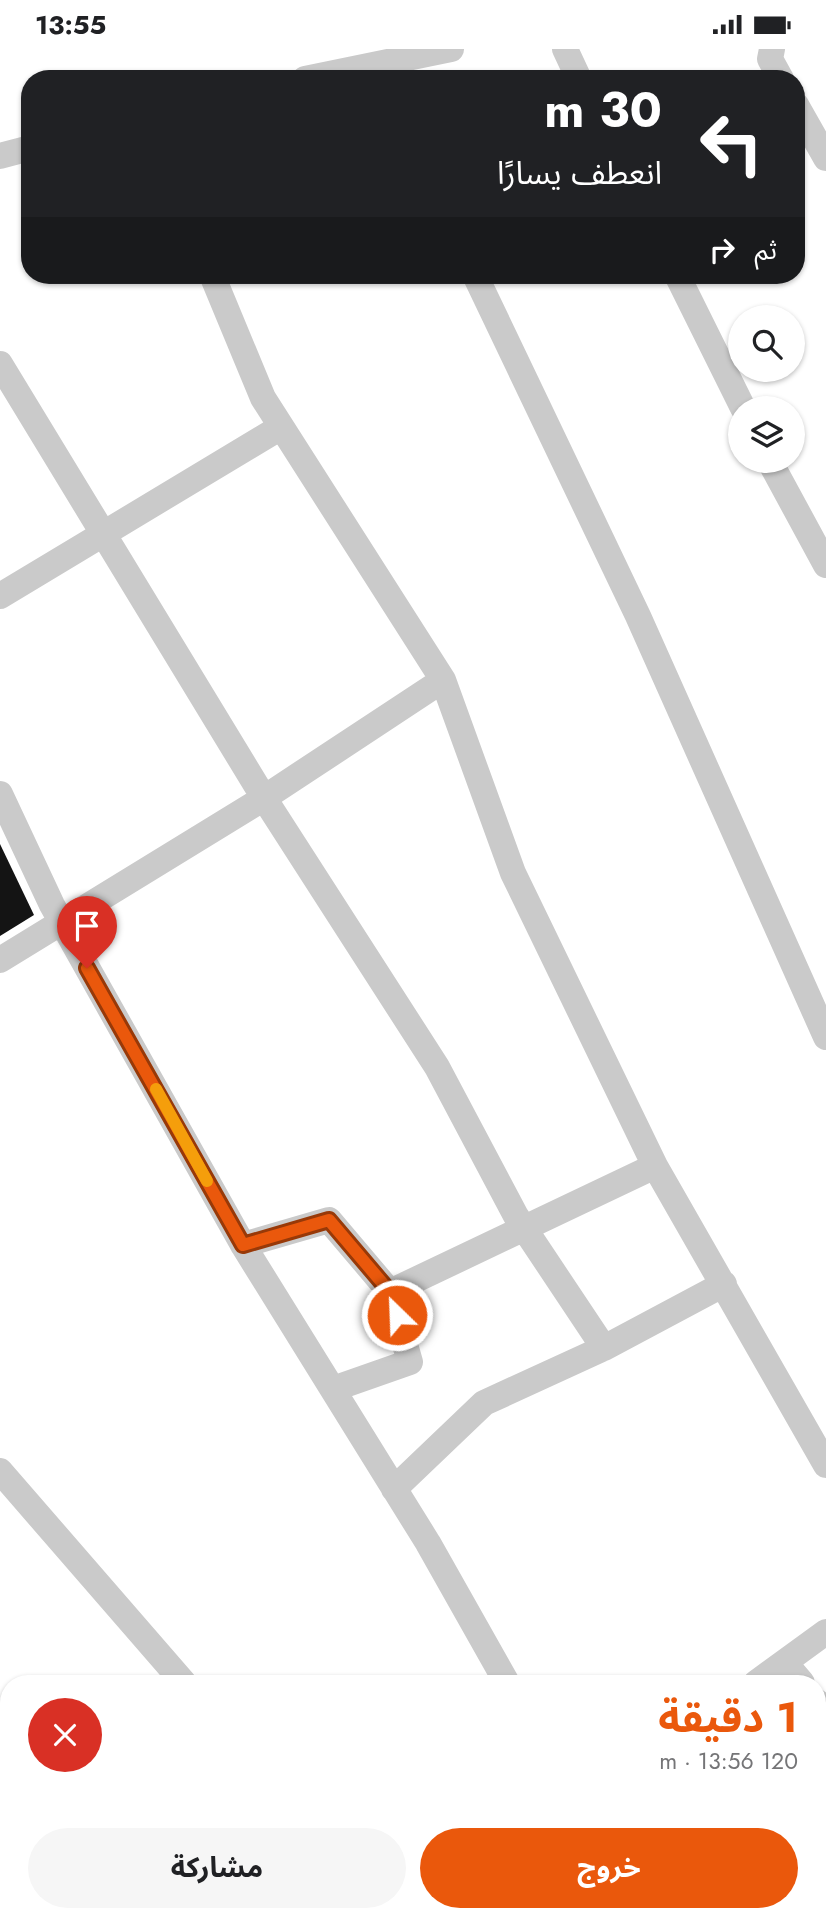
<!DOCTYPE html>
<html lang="ar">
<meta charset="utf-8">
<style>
body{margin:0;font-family:Jost,"Noto Sans Arabic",sans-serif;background:#f6f6f6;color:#202124;direction:rtl;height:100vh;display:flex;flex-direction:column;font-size:26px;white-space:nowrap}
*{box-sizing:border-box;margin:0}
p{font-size:23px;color:#757577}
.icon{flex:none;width:38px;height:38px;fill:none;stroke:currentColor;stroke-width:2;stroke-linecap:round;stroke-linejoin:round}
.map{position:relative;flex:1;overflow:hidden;direction:ltr}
.details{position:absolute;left:0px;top:1626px;width:826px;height:247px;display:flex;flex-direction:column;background:#fff;border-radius:28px 28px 0 0;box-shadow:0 2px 5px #0004;direction:rtl}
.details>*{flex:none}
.guide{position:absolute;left:21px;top:21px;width:784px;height:214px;border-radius:28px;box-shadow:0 2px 5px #0004;direction:rtl;background:#202124;color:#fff;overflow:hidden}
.controls{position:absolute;left:728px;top:256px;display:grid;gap:14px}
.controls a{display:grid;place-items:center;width:77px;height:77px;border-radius:50%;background:#fff;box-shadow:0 2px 5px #0004;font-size:35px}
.pin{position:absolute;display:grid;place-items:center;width:60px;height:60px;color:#fff;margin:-72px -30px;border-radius:50% 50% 50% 0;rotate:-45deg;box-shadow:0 0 7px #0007}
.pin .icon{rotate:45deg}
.me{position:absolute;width:77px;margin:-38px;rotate:336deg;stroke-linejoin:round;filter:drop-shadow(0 0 5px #0008)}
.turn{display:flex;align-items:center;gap:24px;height:147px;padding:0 28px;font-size:32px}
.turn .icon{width:91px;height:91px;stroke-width:2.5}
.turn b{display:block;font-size:49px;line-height:60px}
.then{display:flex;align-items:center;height:66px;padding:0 28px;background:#0003;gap:14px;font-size:26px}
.round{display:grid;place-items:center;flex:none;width:74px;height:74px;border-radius:37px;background:#f6f6f6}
.overview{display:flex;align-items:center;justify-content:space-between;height:119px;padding:0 28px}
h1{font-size:42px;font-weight:700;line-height:52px;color:#ea580c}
.action{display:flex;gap:14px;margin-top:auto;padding:14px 28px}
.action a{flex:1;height:80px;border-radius:42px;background:#ea580c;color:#fff;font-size:28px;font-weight:700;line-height:80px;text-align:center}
.action a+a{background:#f6f6f6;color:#202124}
.status{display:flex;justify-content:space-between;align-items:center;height:49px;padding:0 35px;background:#fff;direction:ltr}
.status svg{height:19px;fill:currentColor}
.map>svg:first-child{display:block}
</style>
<div class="status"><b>13:55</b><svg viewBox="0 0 49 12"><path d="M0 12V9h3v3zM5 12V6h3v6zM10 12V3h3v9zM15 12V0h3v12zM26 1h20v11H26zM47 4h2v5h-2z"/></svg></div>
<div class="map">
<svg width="826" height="1872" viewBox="0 0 826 1872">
<rect width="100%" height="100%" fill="#fff"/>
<!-- building -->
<path fill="#141414" d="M0 795 34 866 0 887Z"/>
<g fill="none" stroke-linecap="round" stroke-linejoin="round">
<!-- minor -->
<path stroke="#cacaca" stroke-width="26" d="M565 0 579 30
M772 0 770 10 781 30
M305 30 451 0
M796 56 826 109
M0 107 30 99
M212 226 263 349 443 631 513 824 655 1117 826 1416
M475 226 638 567 826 988
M677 226 743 359
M0 315 264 749 437 1018 516 1167 604 1299
M769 411 826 516
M0 547 281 378
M0 745 52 856 243 1196 428 1494 507 1634
M0 911 264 749 443 631
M243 1196 329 1171 390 1243 410 1313 333 1340
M390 1243 655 1117
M0 1422 184 1634
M394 1440 484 1354 604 1299 724 1235
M785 1614 802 1634
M756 1634 826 1583
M817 1653 826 1664
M817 1797 826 1788
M382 1864 389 1872
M36 1872 54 1864
M456 1872 465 1864
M749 1872 756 1864"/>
</g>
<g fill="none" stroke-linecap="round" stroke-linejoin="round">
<defs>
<path id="route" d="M87 919 243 1196 329 1171 390 1243 397 1266"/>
</defs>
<!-- route casing -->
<use href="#route" stroke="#983908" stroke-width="18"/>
<!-- route -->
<use href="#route" stroke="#ea580c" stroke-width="12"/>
<!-- slow -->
<path stroke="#f59e0b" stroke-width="12" d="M156 1040 207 1132"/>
</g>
</svg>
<div class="controls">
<a><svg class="icon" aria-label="search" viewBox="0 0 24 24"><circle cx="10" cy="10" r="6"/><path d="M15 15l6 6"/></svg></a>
<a><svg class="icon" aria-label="layers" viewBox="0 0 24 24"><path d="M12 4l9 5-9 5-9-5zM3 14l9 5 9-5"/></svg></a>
</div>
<div class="pin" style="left:87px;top:919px;background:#d93025"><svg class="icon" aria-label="arrive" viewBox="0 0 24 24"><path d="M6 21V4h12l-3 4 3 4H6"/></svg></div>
<svg class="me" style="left:397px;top:1266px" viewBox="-20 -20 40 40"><circle r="17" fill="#ea580c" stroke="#fff" stroke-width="3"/><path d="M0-11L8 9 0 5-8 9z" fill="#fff"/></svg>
<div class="guide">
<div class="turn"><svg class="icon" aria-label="left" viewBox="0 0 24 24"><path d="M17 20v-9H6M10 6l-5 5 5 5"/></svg><div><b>30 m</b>انعطف يسارًا</div></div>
<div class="then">ثم<svg class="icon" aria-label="right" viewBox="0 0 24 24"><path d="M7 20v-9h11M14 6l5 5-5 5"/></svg></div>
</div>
<section class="details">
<div class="overview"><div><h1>1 دقيقة</h1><p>120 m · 13:56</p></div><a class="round" style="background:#d93025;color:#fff"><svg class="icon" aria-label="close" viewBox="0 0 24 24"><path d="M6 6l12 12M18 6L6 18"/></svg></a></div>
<div class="action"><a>خروج</a><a>مشاركة</a></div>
</section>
</div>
